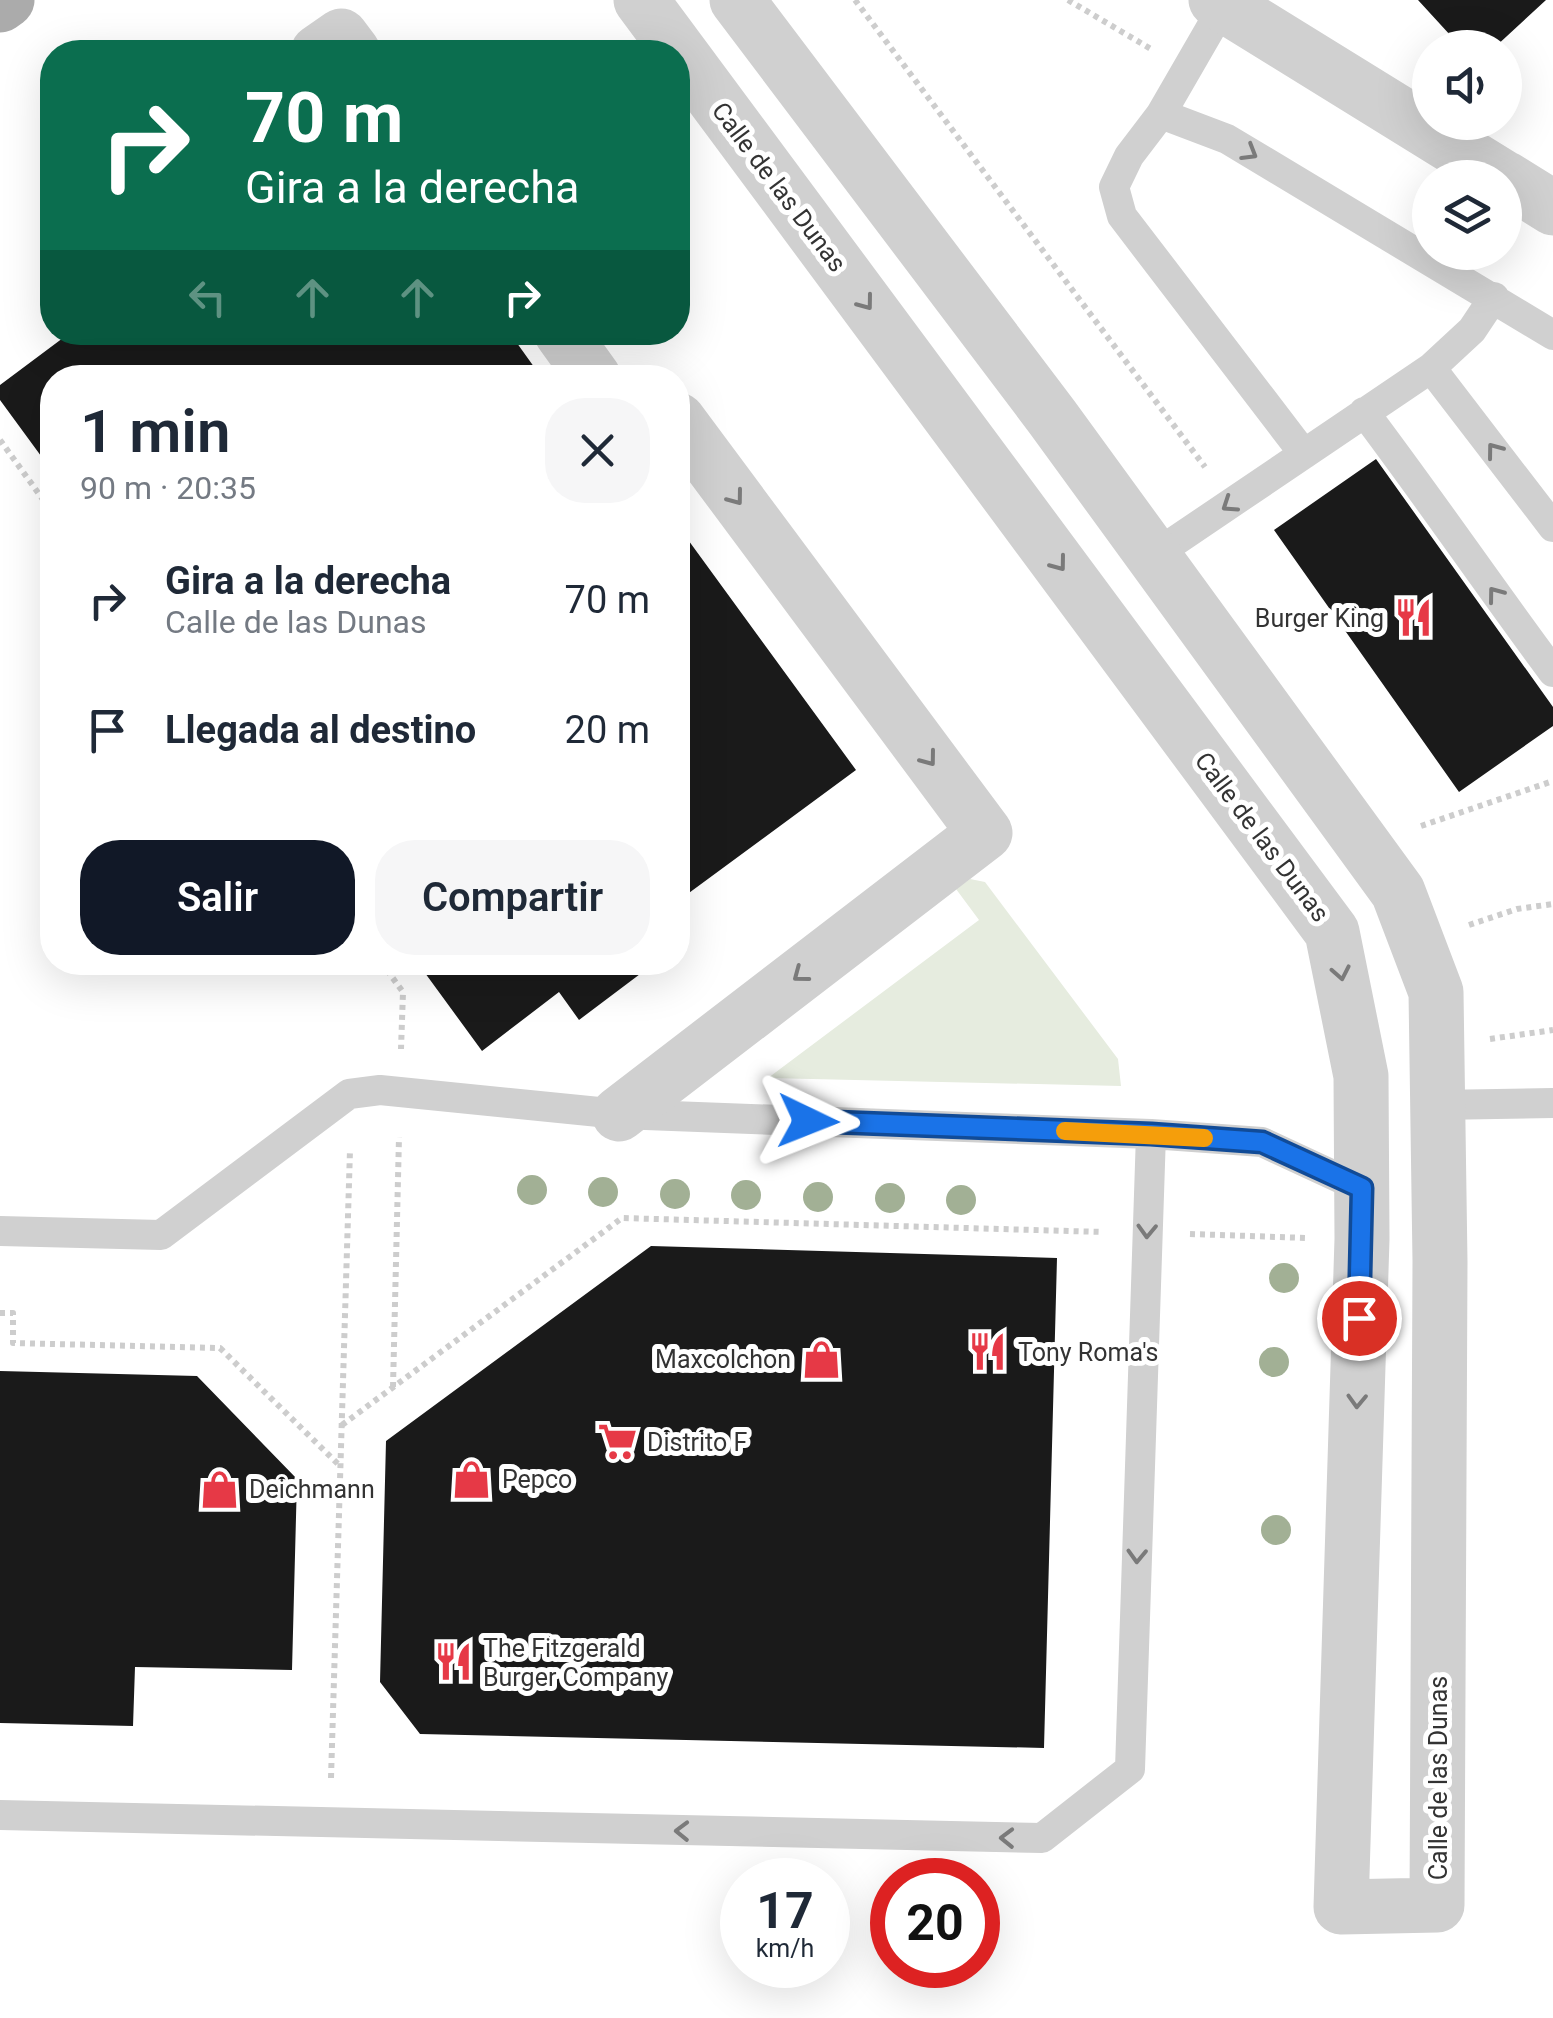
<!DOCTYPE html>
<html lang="es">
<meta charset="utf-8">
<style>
body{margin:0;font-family:Roboto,sans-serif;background:#f6f6f7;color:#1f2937;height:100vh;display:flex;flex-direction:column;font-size:38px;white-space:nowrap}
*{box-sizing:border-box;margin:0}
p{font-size:32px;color:#747a83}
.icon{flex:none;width:55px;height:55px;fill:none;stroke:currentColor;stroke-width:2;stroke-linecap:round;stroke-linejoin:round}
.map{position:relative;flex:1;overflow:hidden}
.drawer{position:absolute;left:40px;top:365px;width:650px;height:610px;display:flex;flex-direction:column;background:#fff;border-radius:40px;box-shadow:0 10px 40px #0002}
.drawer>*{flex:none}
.guide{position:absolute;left:40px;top:40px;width:650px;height:305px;border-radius:40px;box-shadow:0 10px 40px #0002;background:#0b6e4f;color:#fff;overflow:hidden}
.fabs{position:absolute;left:1412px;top:30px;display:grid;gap:20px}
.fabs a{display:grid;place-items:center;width:110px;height:110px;border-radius:50%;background:#fff;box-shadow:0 10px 40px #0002;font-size:50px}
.speed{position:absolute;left:720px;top:1858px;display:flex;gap:20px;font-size:50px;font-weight:700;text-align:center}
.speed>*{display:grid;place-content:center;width:130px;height:130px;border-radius:50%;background:#fff;box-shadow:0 10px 40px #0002;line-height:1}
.speed small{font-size:25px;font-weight:400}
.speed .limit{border:15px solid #d22;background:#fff;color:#111}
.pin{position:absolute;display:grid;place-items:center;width:85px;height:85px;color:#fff;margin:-42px;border:5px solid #fff;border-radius:50%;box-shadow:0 2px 10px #0007}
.me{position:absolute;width:110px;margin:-55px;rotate:92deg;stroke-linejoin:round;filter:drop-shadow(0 0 8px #0008)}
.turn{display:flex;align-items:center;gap:35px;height:210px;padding:0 40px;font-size:45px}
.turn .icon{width:130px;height:130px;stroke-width:2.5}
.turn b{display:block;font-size:70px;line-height:85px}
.lanes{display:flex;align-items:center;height:95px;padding:0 40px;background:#0003;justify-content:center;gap:50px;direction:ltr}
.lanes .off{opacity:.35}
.round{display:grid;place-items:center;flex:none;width:105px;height:105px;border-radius:40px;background:#f6f6f7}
.head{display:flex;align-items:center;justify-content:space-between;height:170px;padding:0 40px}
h1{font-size:60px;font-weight:600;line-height:75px}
.button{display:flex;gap:20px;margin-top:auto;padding:20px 40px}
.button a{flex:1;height:115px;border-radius:40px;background:#111827;color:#fff;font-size:40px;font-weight:600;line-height:115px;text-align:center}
.button a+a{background:#f6f6f7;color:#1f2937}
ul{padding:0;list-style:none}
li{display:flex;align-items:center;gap:30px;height:130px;padding:0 40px}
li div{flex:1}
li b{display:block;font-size:38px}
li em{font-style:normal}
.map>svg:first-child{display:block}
</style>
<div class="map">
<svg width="1553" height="2018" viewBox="0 0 1553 2018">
<rect width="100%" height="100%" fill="#fff"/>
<!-- green -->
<path fill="#e6ecdf" d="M970 879 985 882 1118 1059 1121 1086 768 1078 979 920 956 889Z"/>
<!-- building -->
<path fill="#1a1a1a" d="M1418 0H1546L1494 48H1462Z
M71 332H509L542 378H52V471L0 400V385Z
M1376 459 1553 707V726L1459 792 1274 530Z
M678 526 856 770 678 901Z
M417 962H656L579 1020 559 992 482 1051Z
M651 1246 1057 1258 1044 1748 420 1734 380 1682 386 1441Z
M0 1371 197 1376 297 1479 292 1670 135 1667 133 1726 0 1723Z"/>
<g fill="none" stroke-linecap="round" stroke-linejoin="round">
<!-- path -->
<path stroke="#cdcdcd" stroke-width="6" stroke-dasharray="5 5" stroke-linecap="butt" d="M855 0 1205 467
M1068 0 1151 49
M0 440 52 512
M1421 826 1553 781
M1469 925 1517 909 1553 904
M381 962 403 992 401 1049
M1490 1039 1553 1030
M1190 1234 1308 1238
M0 1313H13V1343L220 1348 340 1466
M393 1387 399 1137
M342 1425 622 1218 1103 1232
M331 1778 350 1150"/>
<!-- lane -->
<path stroke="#d0d0d0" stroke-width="30" d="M1224 5 1161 114 1129 156 1114 187 1122 216 1304 454
M1161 114 1227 139 1553 335
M1431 368 1553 527
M1364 412C1429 498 1489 586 1553 672
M1153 556 1431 368 1472 330 1494 297
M1437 1105 1553 1103
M0 1231 161 1235 349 1094 380 1090 619 1114 1151 1134 1262 1142 1361 1188
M0 1815 1042 1838 1130 1769 1151 1134"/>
<!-- street -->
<path stroke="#d0d0d0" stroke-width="55" d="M641 0 1332 932 1361 1076 1362 1239 1341 1907 1437 1905 1440 1261 1436 992 1398 892 1052 417 737 0
M1216 0 1504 178
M318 52 341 36 353 52
M1505 178 1553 208
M561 332 594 378
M619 1114 985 833 678 420"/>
<!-- primary -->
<path stroke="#ababab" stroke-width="55" d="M0 5 7 0"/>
</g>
<!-- trees -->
<g fill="#a2b095">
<circle cx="532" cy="1190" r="15"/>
<circle cx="603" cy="1192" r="15"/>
<circle cx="675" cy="1194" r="15"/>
<circle cx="746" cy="1195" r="15"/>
<circle cx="818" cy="1197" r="15"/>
<circle cx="890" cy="1198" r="15"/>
<circle cx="961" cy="1200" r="15"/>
<circle cx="1284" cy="1278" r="15"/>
<circle cx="1274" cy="1362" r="15"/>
<circle cx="1276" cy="1530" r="15"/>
</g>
<!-- one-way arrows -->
<defs><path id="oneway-chevron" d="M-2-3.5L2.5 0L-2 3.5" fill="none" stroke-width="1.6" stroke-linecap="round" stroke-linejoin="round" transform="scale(2.5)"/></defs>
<g stroke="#7a7a7a">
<use href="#oneway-chevron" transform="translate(1250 153) rotate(31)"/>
<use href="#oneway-chevron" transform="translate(866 303) rotate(53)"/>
<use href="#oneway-chevron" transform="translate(1494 450) rotate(-127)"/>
<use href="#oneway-chevron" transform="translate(736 498) rotate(53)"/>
<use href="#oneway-chevron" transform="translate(1229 505) rotate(146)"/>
<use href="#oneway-chevron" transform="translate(1059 564) rotate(53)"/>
<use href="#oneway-chevron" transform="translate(1495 594) rotate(-127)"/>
<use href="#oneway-chevron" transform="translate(929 759) rotate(53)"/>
<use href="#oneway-chevron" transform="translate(1341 973) rotate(79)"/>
<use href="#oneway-chevron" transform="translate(800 975) rotate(143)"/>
<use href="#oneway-chevron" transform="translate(1147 1231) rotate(92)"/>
<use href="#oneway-chevron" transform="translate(1357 1401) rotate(92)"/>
<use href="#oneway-chevron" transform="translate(1137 1556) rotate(92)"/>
<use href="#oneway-chevron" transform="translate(682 1831) rotate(-179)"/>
<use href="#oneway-chevron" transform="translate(1007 1838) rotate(-179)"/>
</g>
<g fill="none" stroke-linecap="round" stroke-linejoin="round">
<defs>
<path id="route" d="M808 1121 1151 1134 1262 1142 1362 1188 1359 1318"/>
</defs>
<!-- route casing -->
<use href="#route" stroke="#114b97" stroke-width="25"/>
<!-- route -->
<use href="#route" stroke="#1a73e8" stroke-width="18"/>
<!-- slow -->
<path stroke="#f59e0b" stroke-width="18" d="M1065 1131 1204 1138"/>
</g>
<!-- icons -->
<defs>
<symbol id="restaurant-bare" viewBox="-9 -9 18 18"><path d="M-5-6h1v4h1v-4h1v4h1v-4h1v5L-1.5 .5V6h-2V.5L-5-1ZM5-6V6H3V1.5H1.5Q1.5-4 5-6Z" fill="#e63946" stroke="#fff" stroke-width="2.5" paint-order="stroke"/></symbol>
<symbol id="shop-bare" viewBox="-9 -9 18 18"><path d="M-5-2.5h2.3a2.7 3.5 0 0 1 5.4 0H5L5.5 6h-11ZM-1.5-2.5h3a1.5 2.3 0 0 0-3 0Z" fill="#e63946" stroke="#fff" stroke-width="2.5" paint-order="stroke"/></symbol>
<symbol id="supermarket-bare" viewBox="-9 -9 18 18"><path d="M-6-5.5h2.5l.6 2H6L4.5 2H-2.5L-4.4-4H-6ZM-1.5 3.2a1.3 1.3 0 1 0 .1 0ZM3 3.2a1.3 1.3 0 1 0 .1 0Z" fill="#e63946" stroke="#fff" stroke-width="2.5" paint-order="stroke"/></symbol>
</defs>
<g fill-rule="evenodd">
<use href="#restaurant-bare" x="1386" y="590" width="55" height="55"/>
<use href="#restaurant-bare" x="960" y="1324" width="55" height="55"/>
<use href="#shop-bare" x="794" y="1332" width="55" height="55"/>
<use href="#supermarket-bare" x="590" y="1414" width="55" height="55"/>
<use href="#shop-bare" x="444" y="1452" width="55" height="55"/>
<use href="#shop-bare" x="192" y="1462" width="55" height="55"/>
<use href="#restaurant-bare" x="426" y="1634" width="55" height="55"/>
</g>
<g text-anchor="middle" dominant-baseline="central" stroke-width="10" stroke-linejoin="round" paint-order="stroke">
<!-- street labels -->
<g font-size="25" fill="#333" stroke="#fff">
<text transform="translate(779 187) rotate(53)">Calle de las Dunas</text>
<text transform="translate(1262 837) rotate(53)">Calle de las Dunas</text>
<text transform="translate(1438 1778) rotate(-90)">Calle de las Dunas</text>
</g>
<!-- poi labels -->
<g font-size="25" fill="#333" stroke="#fff" text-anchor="start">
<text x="1384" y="618" text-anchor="end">Burger King</text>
<text x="1018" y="1352">Tony Roma's</text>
<text x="791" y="1359" text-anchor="end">Maxcolchon</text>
<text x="647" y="1442">Distrito F</text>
<text x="502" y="1479">Pepco</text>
<text x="249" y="1489">Deichmann</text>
<text x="483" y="1648">The Fitzgerald<tspan x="483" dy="29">Burger Company</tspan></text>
</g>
</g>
</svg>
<div class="fabs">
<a><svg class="icon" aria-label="sound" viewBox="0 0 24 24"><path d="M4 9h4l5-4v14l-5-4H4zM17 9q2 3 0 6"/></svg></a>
<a><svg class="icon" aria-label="layers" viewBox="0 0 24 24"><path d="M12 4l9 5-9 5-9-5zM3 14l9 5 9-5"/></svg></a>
</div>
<div class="speed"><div>17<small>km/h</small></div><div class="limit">20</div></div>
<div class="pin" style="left:1359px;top:1318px;background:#d93025"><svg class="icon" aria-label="arrive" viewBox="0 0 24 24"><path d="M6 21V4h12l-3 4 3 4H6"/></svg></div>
<svg class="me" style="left:808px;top:1121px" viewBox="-20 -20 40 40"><path d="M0-17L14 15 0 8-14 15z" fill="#1a73e8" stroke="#fff" stroke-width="4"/></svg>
<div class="guide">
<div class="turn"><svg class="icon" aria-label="right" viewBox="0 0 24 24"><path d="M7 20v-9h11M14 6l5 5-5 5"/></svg><div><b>70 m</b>Gira a la derecha</div></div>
<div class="lanes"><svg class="icon off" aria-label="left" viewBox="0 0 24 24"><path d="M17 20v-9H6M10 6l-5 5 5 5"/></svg><svg class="icon off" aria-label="ahead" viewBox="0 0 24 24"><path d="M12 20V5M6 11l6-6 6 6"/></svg><svg class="icon off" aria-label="ahead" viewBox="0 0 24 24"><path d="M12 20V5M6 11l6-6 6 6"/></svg><svg class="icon" aria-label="right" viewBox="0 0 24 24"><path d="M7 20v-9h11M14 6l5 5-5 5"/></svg></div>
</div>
<section class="drawer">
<div class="head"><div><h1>1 min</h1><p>90 m · 20:35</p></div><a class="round"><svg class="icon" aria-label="close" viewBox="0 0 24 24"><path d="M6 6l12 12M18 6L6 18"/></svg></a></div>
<ul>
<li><svg class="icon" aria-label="right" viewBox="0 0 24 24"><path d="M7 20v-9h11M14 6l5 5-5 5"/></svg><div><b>Gira a la derecha</b><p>Calle de las Dunas</p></div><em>70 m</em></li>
<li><svg class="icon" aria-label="arrive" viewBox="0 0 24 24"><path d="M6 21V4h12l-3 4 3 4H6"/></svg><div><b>Llegada al destino</b></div><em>20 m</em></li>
</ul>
<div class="button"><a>Salir</a><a>Compartir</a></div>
</section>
</div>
